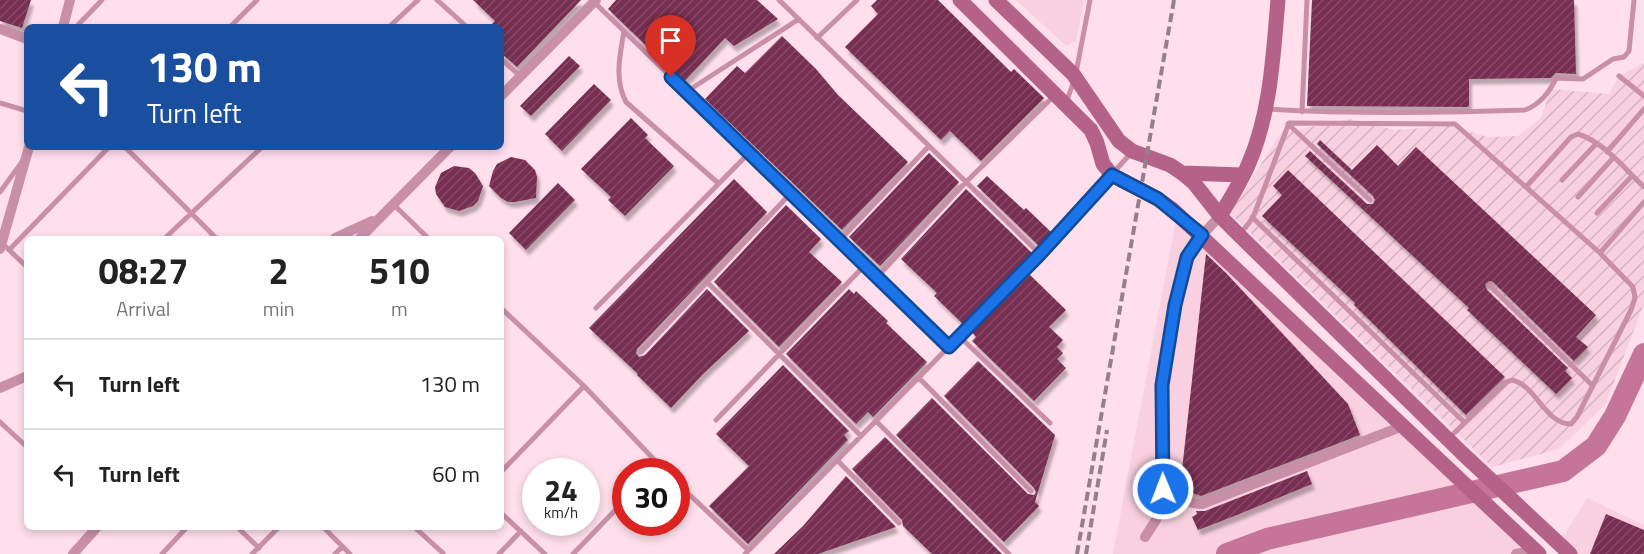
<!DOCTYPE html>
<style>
body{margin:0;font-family:"Titillium Web",sans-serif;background:#f2f2f2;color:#222;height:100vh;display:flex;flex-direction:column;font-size:22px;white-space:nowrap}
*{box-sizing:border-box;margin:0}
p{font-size:20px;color:#767676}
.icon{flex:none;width:33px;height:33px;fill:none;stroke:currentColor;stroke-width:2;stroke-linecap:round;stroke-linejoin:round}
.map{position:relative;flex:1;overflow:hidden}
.sheet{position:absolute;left:24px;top:236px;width:480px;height:294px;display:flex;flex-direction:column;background:#fff;border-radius:9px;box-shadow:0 3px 9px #0003}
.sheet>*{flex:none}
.guide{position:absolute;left:24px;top:24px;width:480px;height:126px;border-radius:9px;box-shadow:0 3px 9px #0003;background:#1a4fa0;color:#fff;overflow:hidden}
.speed{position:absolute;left:522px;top:458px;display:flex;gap:12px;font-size:30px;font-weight:700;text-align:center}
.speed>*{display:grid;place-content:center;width:78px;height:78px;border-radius:50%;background:#fff;box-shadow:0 3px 9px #0003;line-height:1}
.speed small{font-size:15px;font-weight:400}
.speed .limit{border:9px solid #d22;background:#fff;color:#111}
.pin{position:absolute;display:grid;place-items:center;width:51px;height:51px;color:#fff;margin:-62px -26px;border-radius:50% 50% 50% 0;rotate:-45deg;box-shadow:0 0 6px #0007}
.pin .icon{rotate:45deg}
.me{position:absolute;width:66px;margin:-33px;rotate:359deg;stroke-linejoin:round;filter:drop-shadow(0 0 4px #0008)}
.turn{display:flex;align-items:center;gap:21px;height:126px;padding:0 24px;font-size:27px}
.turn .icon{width:78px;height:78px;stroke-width:2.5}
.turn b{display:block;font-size:42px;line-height:51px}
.eta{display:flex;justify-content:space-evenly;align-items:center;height:102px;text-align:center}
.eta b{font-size:36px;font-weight:700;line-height:42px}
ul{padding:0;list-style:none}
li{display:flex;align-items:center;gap:18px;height:90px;padding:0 24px;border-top:2px solid #e0e0e0}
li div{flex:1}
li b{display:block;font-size:22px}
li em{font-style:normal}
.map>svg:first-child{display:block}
</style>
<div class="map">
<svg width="1644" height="554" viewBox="0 0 1644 554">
<defs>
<pattern id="industrial-furrows" width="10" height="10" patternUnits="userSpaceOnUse" patternTransform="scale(1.5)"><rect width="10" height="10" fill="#f8d0df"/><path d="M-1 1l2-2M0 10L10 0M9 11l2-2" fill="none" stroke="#d5b2bf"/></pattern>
<pattern id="building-hatch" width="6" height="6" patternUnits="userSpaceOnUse" patternTransform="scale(1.5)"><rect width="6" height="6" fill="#772f51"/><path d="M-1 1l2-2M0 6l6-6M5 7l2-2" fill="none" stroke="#854b67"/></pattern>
<filter id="shadow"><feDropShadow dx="3" dy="5.5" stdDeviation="1.5" flood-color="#0004"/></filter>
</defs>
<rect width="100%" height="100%" fill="#fedfeb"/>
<!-- built -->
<path fill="#f8d0df" d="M1016 0H1084L1076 41 1066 46Z
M1176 220 1529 554H1113Z
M1587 498 1644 525V554H1576L1561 541Z"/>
<!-- industrial -->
<path fill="url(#industrial-furrows)" d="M1644 63V304L1606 403 1559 449 1492 467 1230 213 1281 133 1349 119 1396 130 1449 126 1488 137 1518 136 1541 118 1551 89 1609 94 1619 76Z"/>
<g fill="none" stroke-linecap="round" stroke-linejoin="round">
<!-- river -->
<path stroke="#c57597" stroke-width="22" d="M1227 554 1267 539 1563 471 1596 446 1615 416 1644 354"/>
</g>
<!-- building -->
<path fill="url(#building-hatch)" filter="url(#shadow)" d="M0 0H31L22 28 0 21Z
M473 0H581L517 67 501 53V27H489L495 21Z
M616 0H757L778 19 734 46 725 38 684 82 608 9Z
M877 0H938L1011 72 1014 69 1044 98 981 161 950 131 941 140 845 47 878 14 871 6Z
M1312 0H1574L1576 74 1556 73 1551 78 1469 79V106L1467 107 1307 106Z
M782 36 816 69 838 95 908 162 842 230 705 99 737 66 745 73Z
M569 56 580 66 531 116 520 106Z
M594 84 611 100 562 151 545 134Z
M631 118 648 135 645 138 674 166 625 216 608 200 611 197 581 169Z
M1320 140 1352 170 1377 145 1398 166 1416 147 1596 315 1576 337 1588 347 1574 361 1493 282 1489 281 1485 284 1487 290 1568 368 1565 371 1572 378 1556 394 1467 310 1469 308 1305 156 1310 151 1367 204H1373L1375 200 1373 196 1317 144Z
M929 153 959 182 880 266 849 237Z
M511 157 525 160 535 170 537 177 536 198 515 202H508L501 198 489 186 493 171 497 164Z
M454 166 469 168 475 173 483 186 478 201 473 206 459 211 445 207 436 194 435 187 441 173Z
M1288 170 1505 377 1466 415 1354 305 1355 303 1262 216 1282 195 1273 186Z
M987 176 1024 210 1026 208 1052 233 1040 247 977 186Z
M734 179 767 212 637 349 636 353 639 357 645 355 707 289 749 331 703 374 671 408 637 375 638 374 589 328Z
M558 183 575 200 526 250 509 233Z
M966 189 1033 254 964 325 934 296 937 293 901 259Z
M786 205 821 239 809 252 842 282 779 347 714 282Z
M1206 254 1226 273 1348 404 1360 435 1201 496 1187 491 1181 479Z
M1028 273 1066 310 1049 327 1063 340 1057 347 1063 353 1057 359 1066 368 1034 401 972 341 976 337 971 331Z
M849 289 854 294 856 291 888 321 886 323 927 362 873 417 868 412 856 424 786 354Z
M978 361 1055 435 1035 502 1039 506 1004 542 896 435 932 398 1028 494 1034 495 1036 492 1034 488 944 396Z
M783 365 849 431 844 435 848 440 748 544 709 506 749 466 716 434Z
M885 437 1002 554H932L903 526 902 520 852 469Z
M1307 471 1312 484 1237 515 1198 530 1192 517 1197 514 1196 511H1205Z
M846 476 896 527 818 554H774L803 526Z
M1606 514 1644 530V554H1590Z"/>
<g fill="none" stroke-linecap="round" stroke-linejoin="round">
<!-- lane -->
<path stroke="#c98fa7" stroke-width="5" d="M437 0 467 27
M779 0 1040 254
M594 2 949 347
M76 27 102 0
M230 27 257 0
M389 27 418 0
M624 31C620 55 614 79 626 102L718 183
M817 38 857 0
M501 59 520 76
M1619 76 1644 96
M686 92 799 19
M0 103 27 111
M1066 103 1075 78 1090 0
M1267 109C1353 114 1439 113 1525 110 1539 105 1550 92 1556 78L1583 79 1613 59 1624 57 1629 51 1634 0
M1302 112 1307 0
M1288 124 1370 200
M125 147 216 238
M1607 152 1644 109
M1562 180 1596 144
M1526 187 1571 137 1578 134C1604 142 1625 169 1644 187
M0 192 22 162
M1578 197 1613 158
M393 204 428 238
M1597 213 1632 176
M1252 217 1465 423
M1240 234 1249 223 1254 215 1289 123 1455 124 1600 253 1633 287 1635 298 1631 310 1577 417 1571 424C1545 424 1536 385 1512 380L1507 382 1449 438
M165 238 262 147
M839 241 929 146
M6 247 27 267
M9 250 109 147
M1600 253 1644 202
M877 277 966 182 1055 95
M707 282 861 436
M1490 286 1593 386
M501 308 584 386 665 471
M596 308 749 153
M959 336 1050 423
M641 352 791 193
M919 378 1031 491
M716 420 865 265
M876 421 1009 554
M0 422 27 447
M838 461 899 523
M501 472 584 386
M676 482 748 550
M501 513 545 554
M236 526 259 548
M322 526 350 554
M413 526 443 553
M162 554 188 526
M252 554 280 526
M335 554 342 547
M499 554 521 531
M573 554 626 499
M745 554 1040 254 1131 153"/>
<!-- street -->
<path stroke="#c98fa7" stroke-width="10" d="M63 27 70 0
M0 29 27 39
M501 96 596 0
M335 238 372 221
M360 238 450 147
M0 249 29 147
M0 388 27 376
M1163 483C1180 490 1181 504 1202 504L1403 426
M1145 537 1156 520 1161 506 1163 489 1162 385 1175 305 1187 257 1202 235 1220 216
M73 554 98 526
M1516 554 1536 550"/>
<!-- secondary -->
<path stroke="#b46287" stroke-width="15" d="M960 0 1091 130 1097 143 1103 164 1112 175 1158 199 1172 209 1539 554
M996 0 1073 74 1119 141 1132 151 1170 165 1182 173 1194 183 1220 216 1239 235 1462 453 1570 554
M1182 173 1243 175
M1220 216C1230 199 1241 182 1249 163 1271 111 1273 56 1278 0"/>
<!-- rail -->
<path stroke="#957f88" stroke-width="4" stroke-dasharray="9 4.5" stroke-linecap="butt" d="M1077 554 1174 0
M1086 554 1107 430"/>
</g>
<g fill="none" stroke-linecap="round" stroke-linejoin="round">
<defs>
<path id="route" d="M671 77 949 347 1040 254 1112 175 1158 199 1202 235 1187 257 1175 305 1162 385 1163 489"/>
</defs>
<!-- route casing -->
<use href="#route" stroke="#114b97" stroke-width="15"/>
<!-- route -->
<use href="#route" stroke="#1a73e8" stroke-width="10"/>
</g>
</svg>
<div class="speed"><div>24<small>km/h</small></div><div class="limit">30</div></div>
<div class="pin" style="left:671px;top:77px;background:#d93025"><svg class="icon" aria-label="arrive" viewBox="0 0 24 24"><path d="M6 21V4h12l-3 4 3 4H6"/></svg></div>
<svg class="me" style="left:1163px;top:489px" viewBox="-20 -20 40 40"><circle r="17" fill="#1a73e8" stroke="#fff" stroke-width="3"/><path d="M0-11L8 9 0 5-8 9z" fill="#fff"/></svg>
<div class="guide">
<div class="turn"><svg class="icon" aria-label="left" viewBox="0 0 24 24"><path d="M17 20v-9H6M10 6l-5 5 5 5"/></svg><div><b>130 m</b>Turn left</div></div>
</div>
<section class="sheet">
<div class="eta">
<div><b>08:27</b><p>Arrival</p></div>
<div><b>2</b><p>min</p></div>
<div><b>510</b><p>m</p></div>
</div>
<ul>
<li><svg class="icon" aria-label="left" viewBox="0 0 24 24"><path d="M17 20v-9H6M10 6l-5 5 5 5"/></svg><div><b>Turn left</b></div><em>130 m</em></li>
<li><svg class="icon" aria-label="left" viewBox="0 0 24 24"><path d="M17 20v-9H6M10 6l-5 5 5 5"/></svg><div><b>Turn left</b></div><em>60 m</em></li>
</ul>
</section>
</div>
